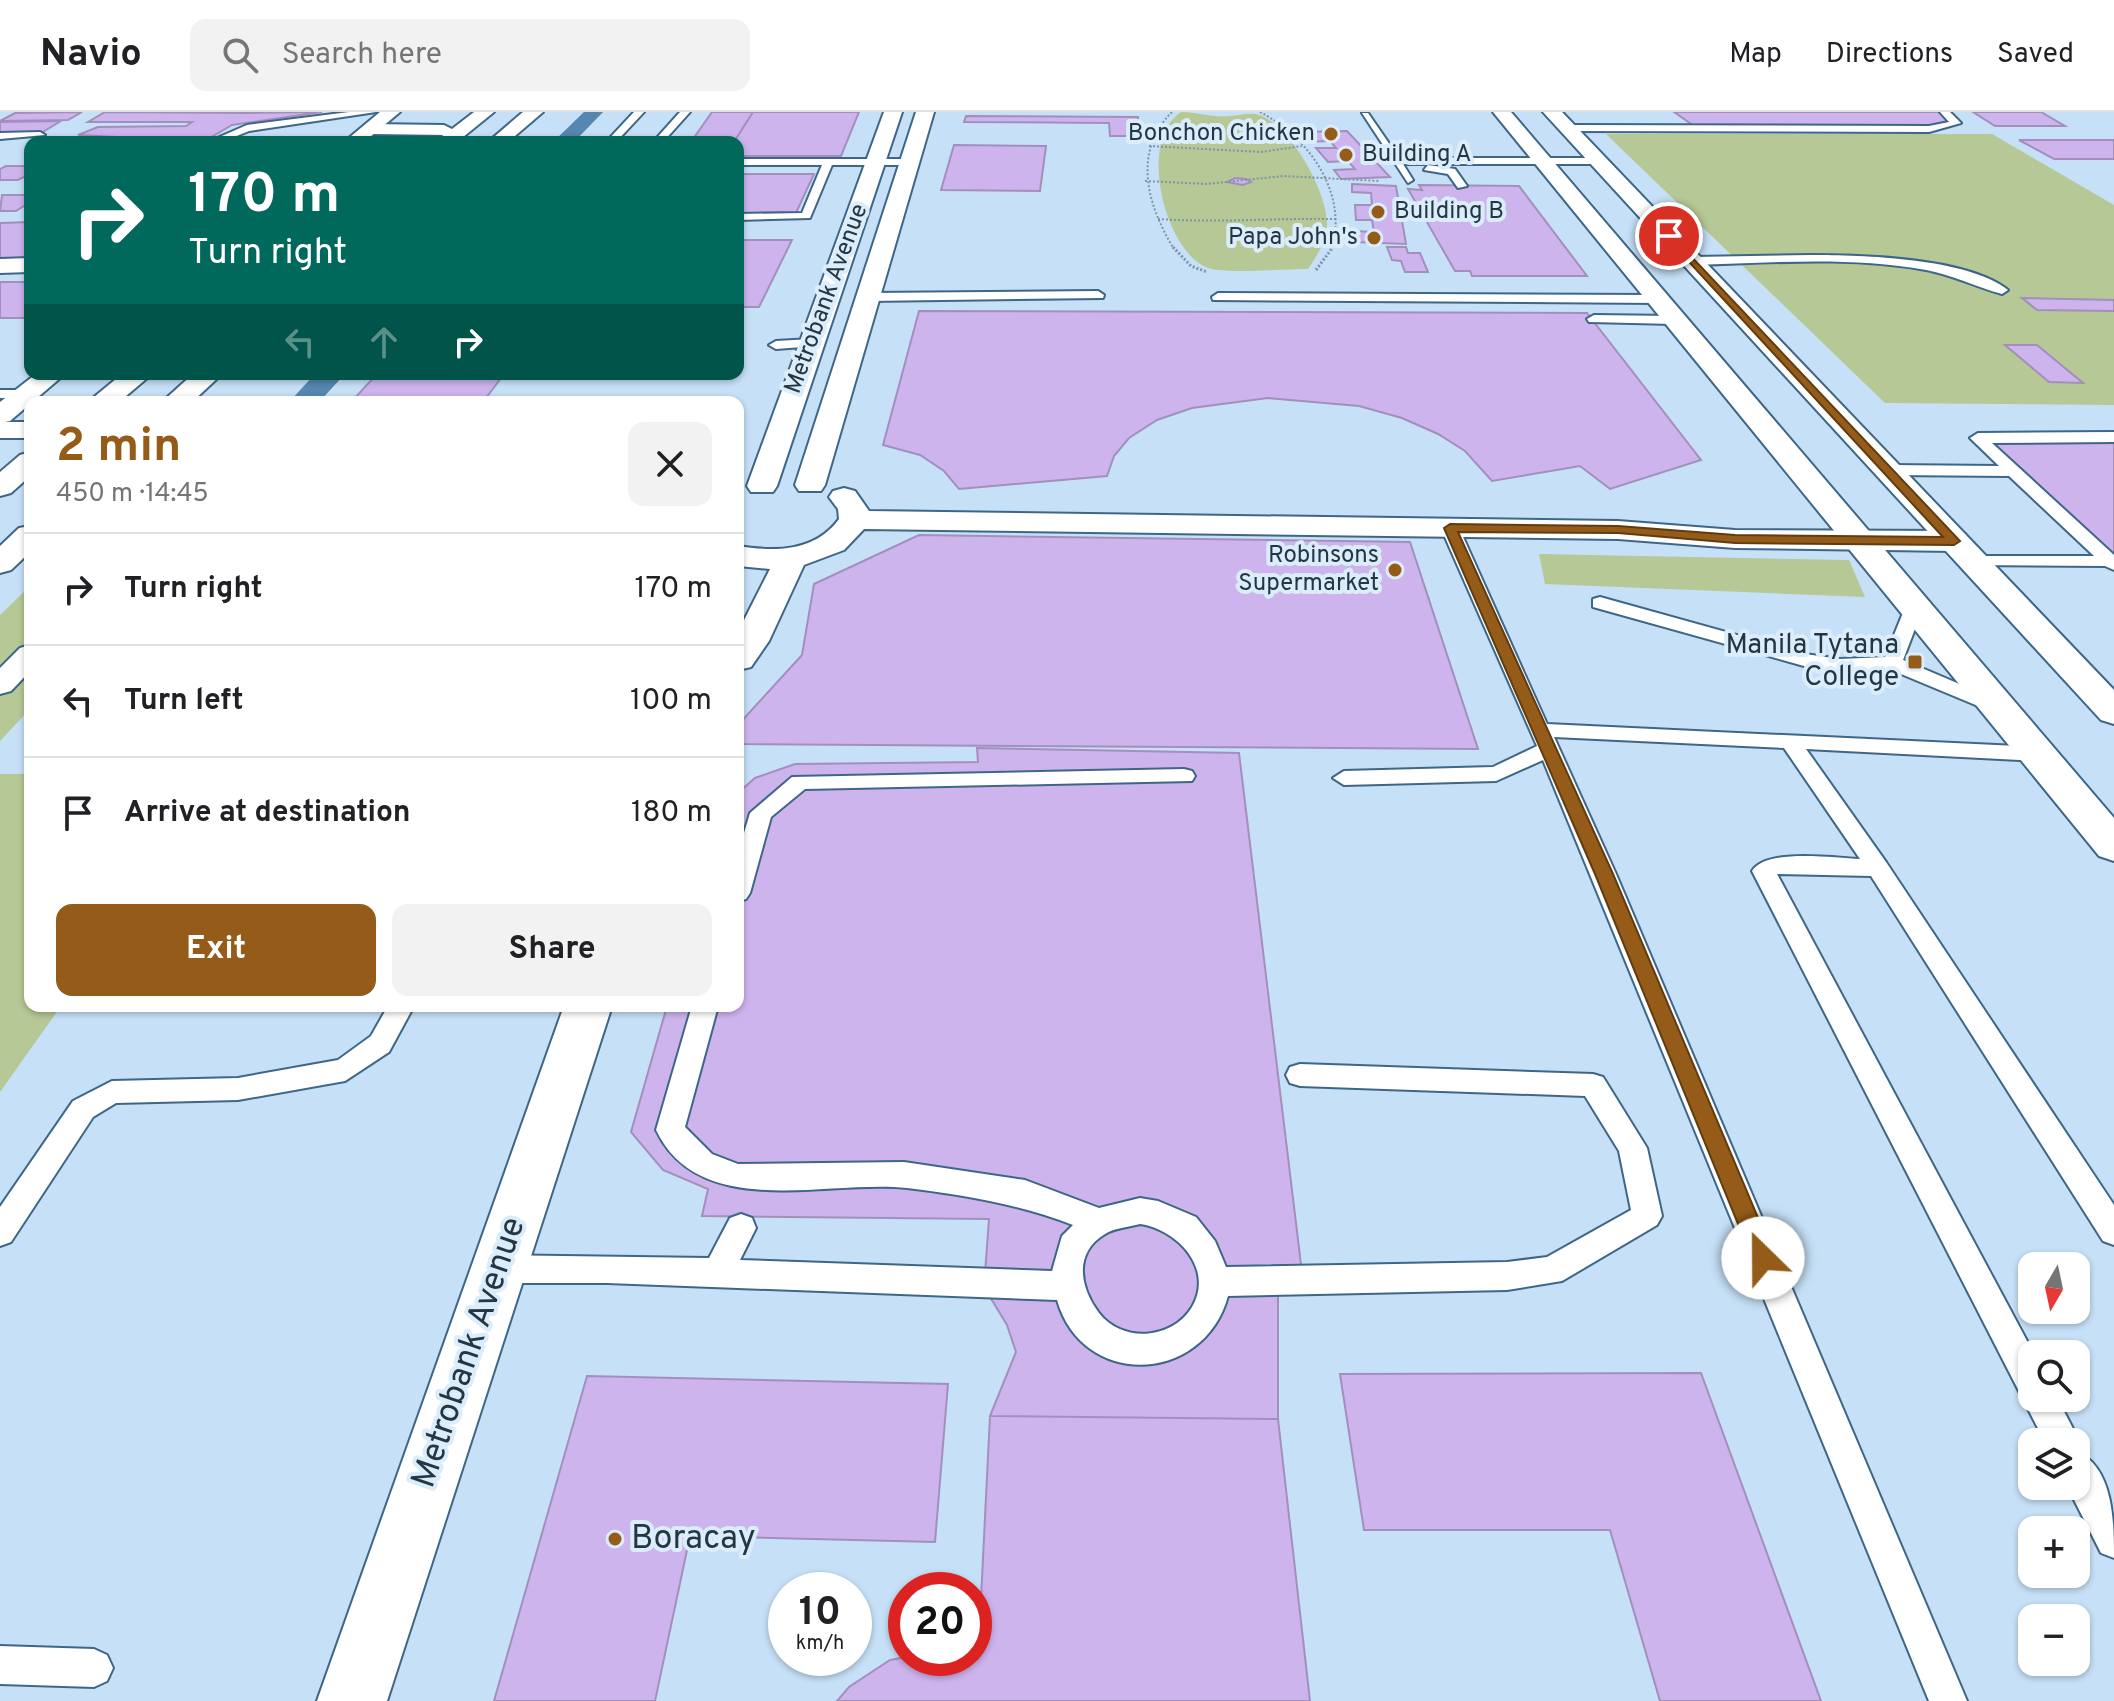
<!DOCTYPE html>
<meta charset="utf-8">
<style>
body{margin:0;font-family:Overpass,sans-serif;background:#f2f2f2;color:#202124;height:100vh;display:flex;flex-direction:column;font-size:30px;white-space:nowrap}
*{box-sizing:border-box;margin:0}
p{font-size:26px;color:#757577}
.icon{flex:none;width:44px;height:44px;fill:none;stroke:currentColor;stroke-width:2;stroke-linecap:round;stroke-linejoin:round}
.map{position:relative;flex:1;overflow:hidden}
.side{position:absolute;left:24px;top:284px;width:720px;height:616px;display:flex;flex-direction:column;background:#fff;border-radius:16px;box-shadow:0 2px 6px #0004}
.side>*{flex:none}
.guide{position:absolute;left:24px;top:24px;width:720px;height:244px;border-radius:16px;box-shadow:0 2px 6px #0004;background:#00695c;color:#fff;overflow:hidden}
.needle{width:52px;rotate:189deg}
.fabs{position:absolute;left:2018px;top:1140px;display:grid;gap:16px}
.fabs a{display:grid;place-items:center;width:72px;height:72px;border-radius:16px;background:#fff;box-shadow:0 2px 6px #0004;font-size:40px}
.speed{position:absolute;left:768px;top:1460px;display:flex;gap:16px;font-size:40px;font-weight:700;text-align:center}
.speed>*{display:grid;place-content:center;width:104px;height:104px;border-radius:50%;background:#fff;box-shadow:0 2px 6px #0004;line-height:1}
.speed small{font-size:20px;font-weight:400}
.speed .limit{border:12px solid #d22;background:#fff;color:#111}
.pin{position:absolute;display:grid;place-items:center;width:68px;height:68px;color:#fff;margin:-34px;border:4px solid #fff;border-radius:50%;box-shadow:0 2px 8px #0007}
.me{position:absolute;width:88px;margin:-44px;rotate:337deg;stroke-linejoin:round;filter:drop-shadow(0 0 6px #0008)}
.turn{display:flex;align-items:center;gap:28px;height:168px;padding:0 32px;font-size:36px}
.turn .icon{width:104px;height:104px;stroke-width:2.5}
.turn b{display:block;font-size:56px;line-height:68px}
.lanes{display:flex;align-items:center;height:76px;padding:0 32px;background:#0003;justify-content:center;gap:40px;direction:ltr}
.lanes .off{opacity:.35}
.round{display:grid;place-items:center;flex:none;width:84px;height:84px;border-radius:16px;background:#f2f2f2}
.overview{display:flex;align-items:center;justify-content:space-between;height:136px;padding:0 32px}
h1{font-size:48px;font-weight:700;line-height:60px;color:#955c19}
.button{display:flex;gap:16px;margin-top:auto;padding:16px 32px}
.button a{flex:1;height:92px;border-radius:16px;background:#955c19;color:#fff;font-size:32px;font-weight:700;line-height:92px;text-align:center}
.button a+a{background:#f2f2f2;color:#202124}
ul{padding:0;list-style:none}
li{display:flex;align-items:center;gap:24px;height:112px;padding:0 32px;border-top:2px solid #e0e0e0}
li div{flex:1}
li b{display:block;font-size:30px}
li em{font-style:normal}
header{display:flex;align-items:center;gap:48px;box-sizing:border-box;height:112px;padding:0 40px;background:#fff;border-bottom:2px solid #e0e0e0}
header strong{font-size:38px}
nav{display:flex;gap:44px;margin-inline-start:auto;font-size:28px}
.search{width:560px;height:72px;background:#f2f2f2;display:flex;align-items:center;gap:20px;box-sizing:border-box;padding:0 28px;border-radius:16px;color:#757577;font-size:30px}
.map>svg:first-child{display:block}
</style>
<header>
<strong>Navio</strong>
<div class="search"><svg class="icon" aria-label="search" viewBox="0 0 24 24"><circle cx="10" cy="10" r="6"/><path d="M15 15l6 6"/></svg>Search here</div>
<nav><a>Map</a><a>Directions</a><a>Saved</a></nav>
</header>
<div class="map">
<svg width="2114" height="1589" viewBox="0 0 2114 1589">
<rect width="100%" height="100%" fill="#c6e0f7"/>
<!-- green -->
<path fill="#b5c895" d="M1181 0C1198 0 1213 6 1230 4 1242 3 1249 0 1260 3 1291 15 1327 79 1327 112 1326 130 1318 142 1308 157 1286 157 1225 162 1208 156 1166 141 1136 30 1181 0Z
M1606 22H1992L2114 93V293L1885 291Z
M1539 442 1849 448 1865 485 1545 472Z
M30 474V597L0 629V503Z
M0 662H30V894H61L0 980Z"/>
<g fill="none" stroke-linecap="round" stroke-linejoin="round">
<!-- canal -->
<path fill="#5687b0" fill-rule="evenodd" d="M584 0H603L574 30H553Z
M315 262H345L319 290H289Z"/>
</g>
<!-- building -->
<path fill="#cdb4ed" stroke="#a38fbc" stroke-width="2" d="M82 0 68 8 0 9 15 1Z
M105 0 243 1 322 0 232 13 203 30H100L117 25 78 23 98 15 186 14 192 10H88Z
M712 0H753L734 30H691Z
M753 0H859L841 44H738V30H734Z
M1674 0H1941L1953 10 1937 15 1694 14Z
M1973 0H2041L2065 14H1995Z
M966 4 1138 5 1139 24H1110L1109 11 964 10Z
M61 9 41 21H0V10Z
M1347 19 1390 65 1341 67 1334 58 1355 57 1348 49 1328 50 1316 36H1336L1330 29 1303 30 1295 20Z
M2019 28H2114V47H2054Z
M954 33 1046 34 1040 79 941 78Z
M6 54H30V62L18 68H0V57Z
M738 62H814L796 101H738Z
M1235 66 1246 67 1251 70 1243 73 1227 70Z
M1352 72 1396 74 1406 132 1354 130V119L1374 120 1372 108H1356L1355 93H1372L1371 81 1352 80Z
M1419 73 1519 74 1587 164H1472L1470 159H1455L1408 77 1422 78Z
M2 83H30V90L16 99H0Z
M30 110V148H0V111Z
M738 128H792L759 195H738Z
M1387 135H1406L1408 141H1420L1428 160H1405L1401 149 1392 148Z
M0 170H30V206H0Z
M2022 186 2114 188V199L2037 198Z
M919 199 1587 201 1701 348 1610 377 1580 354 1492 369 1465 339 1438 322 1402 306 1359 294 1268 286 1192 296 1157 308 1129 326 1114 344 1107 364 959 377 944 359 920 343 883 333Z
M2005 233H2037L2083 271 2049 270Z
M377 262H504L483 290H351Z
M1978 326 2114 327V453Z
M919 423 1410 430 1478 637 738 632V613L802 543 814 472Z
M977 636 1239 641 1303 1169 1278 1167V1307L990 1304 1016 1240 1007 1213 984 1175 989 1107 702 1104 708 1077 663 1058 631 1020 667 894H738V681L755 666 795 652 978 650Z
M1701 1261 1821 1589H1660L1610 1418H1364L1340 1262Z
M587 1264 948 1272 935 1430 690 1424 655 1589H494Z
M990 1304 1278 1307 1310 1589H837L849 1575 890 1548 906 1545 978 1547Z"/>
<g fill="none" stroke-linecap="round" stroke-linejoin="round">
<defs>
<path id="service" d="M349 0H376L249 19 222 30H208L247 13Z
M634 0H644L616 30H606Z
M680 0H690L663 30H653Z
M1940 0H1950L1961 11 1929 20 1568 19 1563 16 1568 13 1929 14 1949 10Z
M1362 1H1368L1399 46H1598L1603 49 1598 52H1403L1413 68 1408 71Z
M0 21 40 20 45 23 0 27Z
M738 47H910L915 50 910 53H832L810 106 738 108V102L802 101 822 53H738Z
M1428 53 1455 57 1467 74 1458 76 1448 62 1424 58Z
M1811 143C1862 143 1968 146 2008 178L2002 182C1976 175 1953 163 1926 158 1849 144 1770 151 1693 153L1687 149 1693 145Z
M1098 179 1104 183 1103 186 868 189 862 185 868 181Z
M1218 181 1657 183 1663 187 1657 191 1213 188 1212 185Z
M1594 203 1674 204 1681 208 1674 212 1589 210 1587 207Z
M811 227 816 228V234L776 237 769 233 776 229Z
M0 278H27L34 282 27 286H0Z
M2114 320V330L1992 331 2114 443V458L2105 454 1967 453 1964 449 1973 444H2094L2009 364 1888 363 1880 358 1888 353 1999 354 1970 326 1978 321Z
M1450 411 1459 416 1547 612 2038 635 2049 642 2038 649 1806 637 1886 750 2114 1093V1133L2103 1129 1871 764 1777 762 2034 1242 2032 1286H2057L2080 1330 2076 1339C2114 1355 2114 1411 2114 1446L2101 1441 2067 1374H2076V1330H2045L1752 759C1766 736 1834 746 1860 747L1784 636 1554 625 1616 762 1967 1589H1929L1543 648 1496 669 1344 673 1333 666 1344 659 1493 655 1537 634 1441 416Z
M1600 485 1805 542 1840 547 1885 545 1905 496 1907 492H1921L1923 496 1903 548 2004 591 2007 595 1997 601 1990 599 1889 557 1840 559 1804 554 1593 495V487Z
M1184 657 1192 659 1195 664 1192 669 805 677 771 705 750 781 746 787 738 790V741L750 701 792 665Z
M388 894H414L389 940 345 969 238 988 116 991 93 1005 11 1130 0 1134V1095L73 989 112 969 238 966 338 948 371 924Z
M692 894H718L685 1015 712 1042 738 1052 904 1050 1025 1068 1099 1096 1140 1086 1158 1089 1196 1105 1215 1129 1226 1155 1507 1150 1547 1145 1631 1098 1619 1039 1585 984 1300 974 1290 971 1286 963 1290 955 1300 952 1593 962 1603 965 1647 1036 1662 1104 1657 1113 1562 1169 1507 1178 1228 1184C1204 1272 1083 1278 1057 1188L607 1171H498L487 1167 483 1157 487 1147 498 1143 709 1146 730 1106 741 1102 752 1106 756 1116 740 1148 1052 1159 1062 1124 1073 1113C1019 1092 964 1083 907 1076 827 1067 700 1110 656 1018ZM1140 1112C1176 1117 1215 1156 1192 1195 1172 1228 1122 1231 1099 1201 1080 1176 1073 1141 1105 1122 1114 1116 1129 1115 1140 1112Z
M0 1534 94 1537 107 1543 113 1556 107 1569 94 1575 0 1572Z"/>
<path id="pedestrian" d="M30 533V559L11 579 0 582V556L20 536Z"/>
<path id="minor" d="M380 0H400L364 30H344Z
M884 0H902L777 374 773 380H751L747 374Z
M916 0H934L825 373 821 379H799L795 373Z
M30 146V160L0 161V147Z
M36 262H65L10 309 0 311V290Z
M844 376 855 379 869 399 1618 409 1735 418 1954 419 1965 422 1970 429 1965 436 1954 439 1735 436 1618 427 864 417 844 438 804 453 769 529 751 555 738 558V520L770 457 738 454V434C775 440 815 440 839 407L838 397 829 385 833 379Z
M564 894H612L387 1589H317Z"/>
<path id="secondary" d="M1493 0H1511L2114 706V749L2099 744Z
M1543 0H1562L2114 578V612L2101 608Z"/>
<path id="trunk" d="M474 0H494L457 30H437L443 23 371 22 362 17 371 12 444 13 452 17Z
M523 0H543L508 30H488Z
M122 262H152L119 290H88Z
M193 262H222L192 290H162Z
M0 310H30V326H0Z
M30 340V364L11 381 0 384V360L20 343Z
M30 414V440L11 458 0 461V434L19 416Z"/>
</defs>
<!-- service casing -->
<use href="#service" stroke="#3e6687" stroke-width="4"/>
<!-- pedestrian casing -->
<use href="#pedestrian" stroke="#3e6687" stroke-width="4"/>
<!-- minor casing -->
<use href="#minor" stroke="#3e6687" stroke-width="4"/>
<!-- secondary casing -->
<use href="#secondary" stroke="#3e6687" stroke-width="4"/>
<!-- trunk casing -->
<use href="#trunk" stroke="#3e6687" stroke-width="4"/>
<!-- path-far1 -->
<path stroke="#7e94a7" stroke-width="2" stroke-dasharray="2 2" stroke-linecap="butt" d="M1172 0C1132 40 1147 93 1174 137
M1260 0C1309 26 1348 80 1332 137
M1149 34 1261 40 1302 34
M1145 69 1207 72 1283 64 1379 69
M1158 107C1217 111 1276 106 1336 107"/>
<!-- path -->
<path stroke="#7e94a7" stroke-width="3" stroke-dasharray="2 2" stroke-linecap="butt" d="M1173 135 1191 154 1207 160
M1316 158 1333 135"/>
<!-- service -->
<use href="#service" fill="#fff" fill-rule="evenodd"/>
<!-- pedestrian -->
<use href="#pedestrian" fill="#fff" fill-rule="evenodd"/>
<!-- minor -->
<use href="#minor" fill="#fff" fill-rule="evenodd"/>
<!-- secondary -->
<use href="#secondary" fill="#fff" fill-rule="evenodd"/>
<!-- trunk -->
<use href="#trunk" fill="#fff" fill-rule="evenodd"/>
</g>
<!-- route -->
<path fill="#955c19" stroke="#613c10" stroke-width="2" d="M1669 121 1960 429 1954 433 1735 431 1618 421 1458 420 1613 762 1775 1146 1772 1154 1763 1157 1755 1154 1752 1146 1595 762 1444 416 1450 412 1618 414 1735 423 1943 425 1666 125Z"/>
<!-- markers -->
<g fill="#955c19" stroke="#dbecfb" stroke-width="3">
<circle cx="1331" cy="22" r="8"/>
<circle cx="1346" cy="43" r="8"/>
<circle cx="1378" cy="100" r="8"/>
<circle cx="1374" cy="126" r="8"/>
<circle cx="1395" cy="458" r="8"/>
<rect x="1907" y="542" width="16" height="16" rx="4"/>
<circle cx="615" cy="1427" r="8"/>
</g>
<g text-anchor="middle" dominant-baseline="central" stroke-width="8" stroke-linejoin="round" paint-order="stroke">
<!-- far-poi labels -->
<g font-size="24" fill="#243644" stroke="#dbecfb" text-anchor="end">
<text x="1315" y="22">Bonchon Chicken</text>
<text x="1362" y="43" text-anchor="start">Building A</text>
<text x="1394" y="100" text-anchor="start">Building B</text>
<text x="1358" y="126">Papa John's</text>
<text x="1379" y="444">Robinsons<tspan x="1379" dy="28">Supermarket</tspan></text>
</g>
<!-- far-street labels -->
<g font-size="24" fill="#243644" stroke="#dbecfb">
<text transform="translate(827 187) rotate(-70)">Metrobank Avenue</text>
</g>
<!-- poi labels -->
<g font-size="28" fill="#243644" stroke="#dbecfb" text-anchor="end">
<text x="1899" y="534">Manila Tytana<tspan x="1899" dy="32">College</tspan></text>
</g>
<!-- near-street labels -->
<g font-size="34" fill="#243644" stroke="#dbecfb">
<text transform="translate(470 1241) rotate(-71)">Metrobank Avenue</text>
</g>
<!-- near-poi labels -->
<g font-size="34" fill="#243644" stroke="#dbecfb" text-anchor="start">
<text x="631" y="1427">Boracay</text>
</g>
</g>
</svg>
<div class="fabs">
<a><svg class="needle" viewBox="-14 -14 28 28"><path d="M0-13l5 13h-10z" fill="#e53935"/><path d="M0 13l5-13h-10z" fill="#757577"/></svg></a>
<a><svg class="icon" aria-label="search" viewBox="0 0 24 24"><circle cx="10" cy="10" r="6"/><path d="M15 15l6 6"/></svg></a>
<a><svg class="icon" aria-label="layers" viewBox="0 0 24 24"><path d="M12 4l9 5-9 5-9-5zM3 14l9 5 9-5"/></svg></a>
<a>+</a>
<a>−</a>
</div>
<div class="speed"><div>10<small>km/h</small></div><div class="limit">20</div></div>
<div class="pin" style="left:1669px;top:124px;background:#d93025"><svg class="icon" aria-label="arrive" viewBox="0 0 24 24"><path d="M6 21V4h12l-3 4 3 4H6"/></svg></div>
<svg class="me" style="left:1763px;top:1146px" viewBox="-20 -20 40 40"><circle r="19" fill="#fff"/><path d="M0-13L10 11 0 6-10 11z" fill="#955c19"/></svg>
<div class="guide">
<div class="turn"><svg class="icon" aria-label="right" viewBox="0 0 24 24"><path d="M7 20v-9h11M14 6l5 5-5 5"/></svg><div><b>170 m</b>Turn right</div></div>
<div class="lanes"><svg class="icon off" aria-label="left" viewBox="0 0 24 24"><path d="M17 20v-9H6M10 6l-5 5 5 5"/></svg><svg class="icon off" aria-label="ahead" viewBox="0 0 24 24"><path d="M12 20V5M6 11l6-6 6 6"/></svg><svg class="icon" aria-label="right" viewBox="0 0 24 24"><path d="M7 20v-9h11M14 6l5 5-5 5"/></svg></div>
</div>
<section class="side">
<div class="overview"><div><h1>2 min</h1><p>450 m · 14:45</p></div><a class="round"><svg class="icon" aria-label="close" viewBox="0 0 24 24"><path d="M6 6l12 12M18 6L6 18"/></svg></a></div>
<ul>
<li><svg class="icon" aria-label="right" viewBox="0 0 24 24"><path d="M7 20v-9h11M14 6l5 5-5 5"/></svg><div><b>Turn right</b></div><em>170 m</em></li>
<li><svg class="icon" aria-label="left" viewBox="0 0 24 24"><path d="M17 20v-9H6M10 6l-5 5 5 5"/></svg><div><b>Turn left</b></div><em>100 m</em></li>
<li><svg class="icon" aria-label="arrive" viewBox="0 0 24 24"><path d="M6 21V4h12l-3 4 3 4H6"/></svg><div><b>Arrive at destination</b></div><em>180 m</em></li>
</ul>
<div class="button"><a>Exit</a><a>Share</a></div>
</section>
</div>
